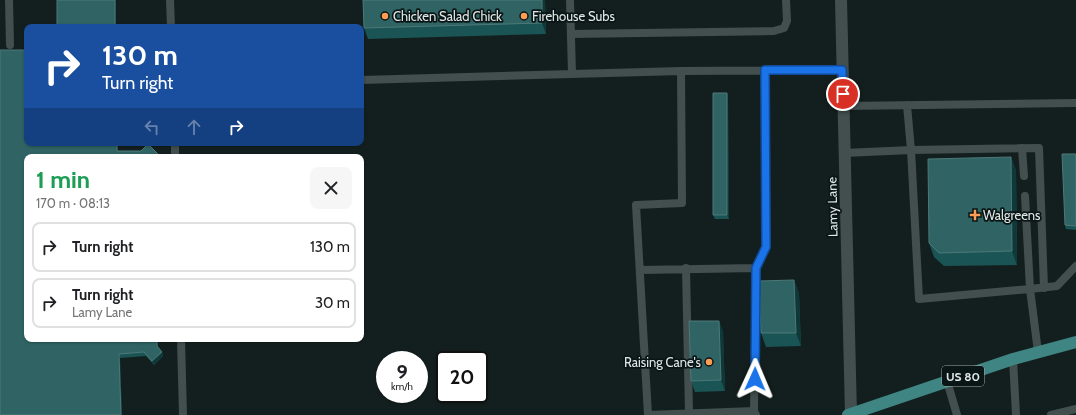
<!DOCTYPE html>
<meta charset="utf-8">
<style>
body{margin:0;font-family:Cabin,sans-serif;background:#f6f6f6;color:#202124;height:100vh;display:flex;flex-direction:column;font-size:15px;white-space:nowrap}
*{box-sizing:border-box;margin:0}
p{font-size:13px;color:#757577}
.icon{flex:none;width:22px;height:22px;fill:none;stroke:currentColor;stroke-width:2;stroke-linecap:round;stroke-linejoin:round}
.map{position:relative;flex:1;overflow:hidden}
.panel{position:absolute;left:24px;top:154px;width:340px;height:188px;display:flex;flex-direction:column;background:#fff;border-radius:8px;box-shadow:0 1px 3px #0004}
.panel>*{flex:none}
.guide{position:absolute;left:24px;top:24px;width:340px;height:122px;border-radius:8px;box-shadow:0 1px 3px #0004;background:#1a4fa0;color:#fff;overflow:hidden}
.speed{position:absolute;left:376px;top:351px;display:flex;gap:8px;font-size:20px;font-weight:700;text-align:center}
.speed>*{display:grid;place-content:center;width:52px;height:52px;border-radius:50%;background:#fff;box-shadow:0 1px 3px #0004;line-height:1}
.speed small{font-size:10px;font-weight:400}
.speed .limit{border:2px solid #111;border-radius:6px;background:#fff;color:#111}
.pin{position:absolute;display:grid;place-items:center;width:34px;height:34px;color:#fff;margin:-17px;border:2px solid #fff;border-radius:50%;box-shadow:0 1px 4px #0007}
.me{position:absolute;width:44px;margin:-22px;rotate:1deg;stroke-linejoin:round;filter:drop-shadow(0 0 3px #0008)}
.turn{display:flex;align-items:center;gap:14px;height:84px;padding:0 12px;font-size:18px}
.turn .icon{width:52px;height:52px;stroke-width:2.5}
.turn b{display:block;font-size:28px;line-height:34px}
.lanes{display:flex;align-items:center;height:38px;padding:0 12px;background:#0003;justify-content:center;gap:20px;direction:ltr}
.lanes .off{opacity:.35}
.round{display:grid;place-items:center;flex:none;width:42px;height:42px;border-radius:8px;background:#f6f6f6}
.summary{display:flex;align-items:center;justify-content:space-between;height:68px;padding:0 12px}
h1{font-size:24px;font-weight:700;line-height:30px;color:#1e9e55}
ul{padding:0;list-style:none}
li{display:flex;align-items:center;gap:12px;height:50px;margin:0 8px 6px;padding:0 4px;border:2px solid #e0e0e0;border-radius:8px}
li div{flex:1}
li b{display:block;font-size:15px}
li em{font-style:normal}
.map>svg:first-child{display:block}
</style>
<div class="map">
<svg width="1076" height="415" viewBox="0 0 1076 415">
<rect width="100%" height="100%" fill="#131f1e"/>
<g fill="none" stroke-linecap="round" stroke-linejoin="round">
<!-- service -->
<path stroke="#424f4e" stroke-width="8" d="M9 0 10 45
M170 0 171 27
M570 0 572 74
M571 34 774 31 784 28 787 21 786 0
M361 80 681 71 843 70
M907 105 911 150 919 299 1030 289 1025 196
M843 106 1076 103
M175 143V157
M1022 148 1024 176
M844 153 911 150 1039 148 1044 288
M686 268 689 413
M640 270 756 268
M181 339 183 415
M1038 352 1030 289 1057 286 1076 266
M1013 359 1016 415
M947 381 957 415
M754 411 756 268 766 247 765 70
M648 415 636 205 682 203 681 71
M648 415 754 411 756 415
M1051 415 1076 409"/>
<!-- tertiary -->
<path stroke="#424f4e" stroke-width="12" d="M841 0 851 415"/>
<!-- primary -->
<path stroke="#3f8584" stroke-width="12" d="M848 415 1013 359 1076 342"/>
</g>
<!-- wall -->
<path fill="#1b5454" d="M363 0H545L546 34 368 39 364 28Z
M0 50H27V143H118V151H141L148 144 158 154 159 157H27V339H158V347L162 352 163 356 154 365 146 356 120 358 122 415H0Z
M727 93 728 97 729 219H715L713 215Z
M1076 154V230L1066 229 1065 225Z
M1011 157 1016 171 1017 265 944 266 934 257 929 243Z
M794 280 799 294 801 346 766 347 761 333Z
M719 321 723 332 725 391 695 392 691 381Z"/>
<!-- shaded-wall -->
<path fill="#0f3838" d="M115 0H116V27H115Z
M542 0H545L546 34 542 23Z
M727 93 728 97 729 219 727 215Z
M117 143H118V155L117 151Z
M1011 157 1016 171 1017 265 1012 251Z
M794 280 799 294 801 346 796 333Z
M719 321 723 332 725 391 721 380Z
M157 339H158V350L157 346Z
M162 352 163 356 154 365 152 361Z
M119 354 120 358 122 415H121Z"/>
<!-- building -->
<path fill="#306464" stroke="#4c7978" d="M57 0H115V27H57Z
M363 0H542V23L364 28Z
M0 50H27V143H117V151H141L148 144 158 154 156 157H27V339H157V346L162 352 152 361 144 352 119 354 121 415H0Z
M713 93H727V215H713Z
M1062 154H1076V226L1065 225Z
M1011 157 1012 251 939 253 929 243 928 159Z
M794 280 796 333H761L759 281Z
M689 321H719L721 380 691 381Z"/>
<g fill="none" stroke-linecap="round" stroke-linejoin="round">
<defs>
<path id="route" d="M755 379 756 268 766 247 765 70H842L843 94"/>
</defs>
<!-- route casing -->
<use href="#route" stroke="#114b97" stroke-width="10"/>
<!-- route -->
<use href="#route" stroke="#1a73e8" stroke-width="7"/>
</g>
<!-- markers -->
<g fill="#fc9d53" stroke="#0a1515" stroke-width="1.5">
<circle cx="385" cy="16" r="4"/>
<circle cx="524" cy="16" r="4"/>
<path d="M973 209h4v4h4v4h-4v4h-4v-4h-4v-4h4z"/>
<circle cx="709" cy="362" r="4"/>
</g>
<g text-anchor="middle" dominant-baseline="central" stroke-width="3.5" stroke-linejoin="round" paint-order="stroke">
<!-- shield labels -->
<rect fill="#0a1515" stroke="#a0a9a8" stroke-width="1" x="942" y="366" width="42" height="20" rx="3"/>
<g font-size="12" font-weight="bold" fill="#e0e8e7">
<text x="963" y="376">US 80</text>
</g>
<!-- poi labels -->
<g font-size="13" fill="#e0e8e7" stroke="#0a1515" text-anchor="start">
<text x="393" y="16">Chicken Salad Chick</text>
<text x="532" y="16">Firehouse Subs</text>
<text x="983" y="215">Walgreens</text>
<text x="701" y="362" text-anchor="end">Raising Cane's</text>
</g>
<!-- street labels -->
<g font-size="13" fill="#e0e8e7" stroke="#0a1515">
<text transform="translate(832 207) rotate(-91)">Lamy Lane</text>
</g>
</g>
</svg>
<div class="speed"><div>9<small>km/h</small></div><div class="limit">20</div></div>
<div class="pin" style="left:843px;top:94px;background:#d93025"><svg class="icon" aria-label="arrive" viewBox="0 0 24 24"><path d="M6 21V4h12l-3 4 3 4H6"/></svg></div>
<svg class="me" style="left:755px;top:379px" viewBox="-20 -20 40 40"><path d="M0-17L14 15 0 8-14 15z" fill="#1a73e8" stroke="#fff" stroke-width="4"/></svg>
<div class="guide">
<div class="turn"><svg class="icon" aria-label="right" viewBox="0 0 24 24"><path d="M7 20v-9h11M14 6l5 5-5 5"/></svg><div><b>130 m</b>Turn right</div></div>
<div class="lanes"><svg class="icon off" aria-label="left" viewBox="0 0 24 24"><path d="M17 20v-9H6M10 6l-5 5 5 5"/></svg><svg class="icon off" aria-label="ahead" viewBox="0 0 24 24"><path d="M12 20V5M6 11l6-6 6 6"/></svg><svg class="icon" aria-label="right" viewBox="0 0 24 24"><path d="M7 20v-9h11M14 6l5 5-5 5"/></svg></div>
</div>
<section class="panel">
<div class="summary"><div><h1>1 min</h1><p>170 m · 08:13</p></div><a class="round"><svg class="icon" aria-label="close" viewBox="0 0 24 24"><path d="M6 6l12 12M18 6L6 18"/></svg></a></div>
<ul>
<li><svg class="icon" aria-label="right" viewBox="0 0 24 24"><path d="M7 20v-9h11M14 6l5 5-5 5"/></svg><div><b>Turn right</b></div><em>130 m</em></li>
<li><svg class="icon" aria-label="right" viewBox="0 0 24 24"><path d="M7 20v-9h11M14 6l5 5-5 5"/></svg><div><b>Turn right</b><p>Lamy Lane</p></div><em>30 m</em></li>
</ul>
</section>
</div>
